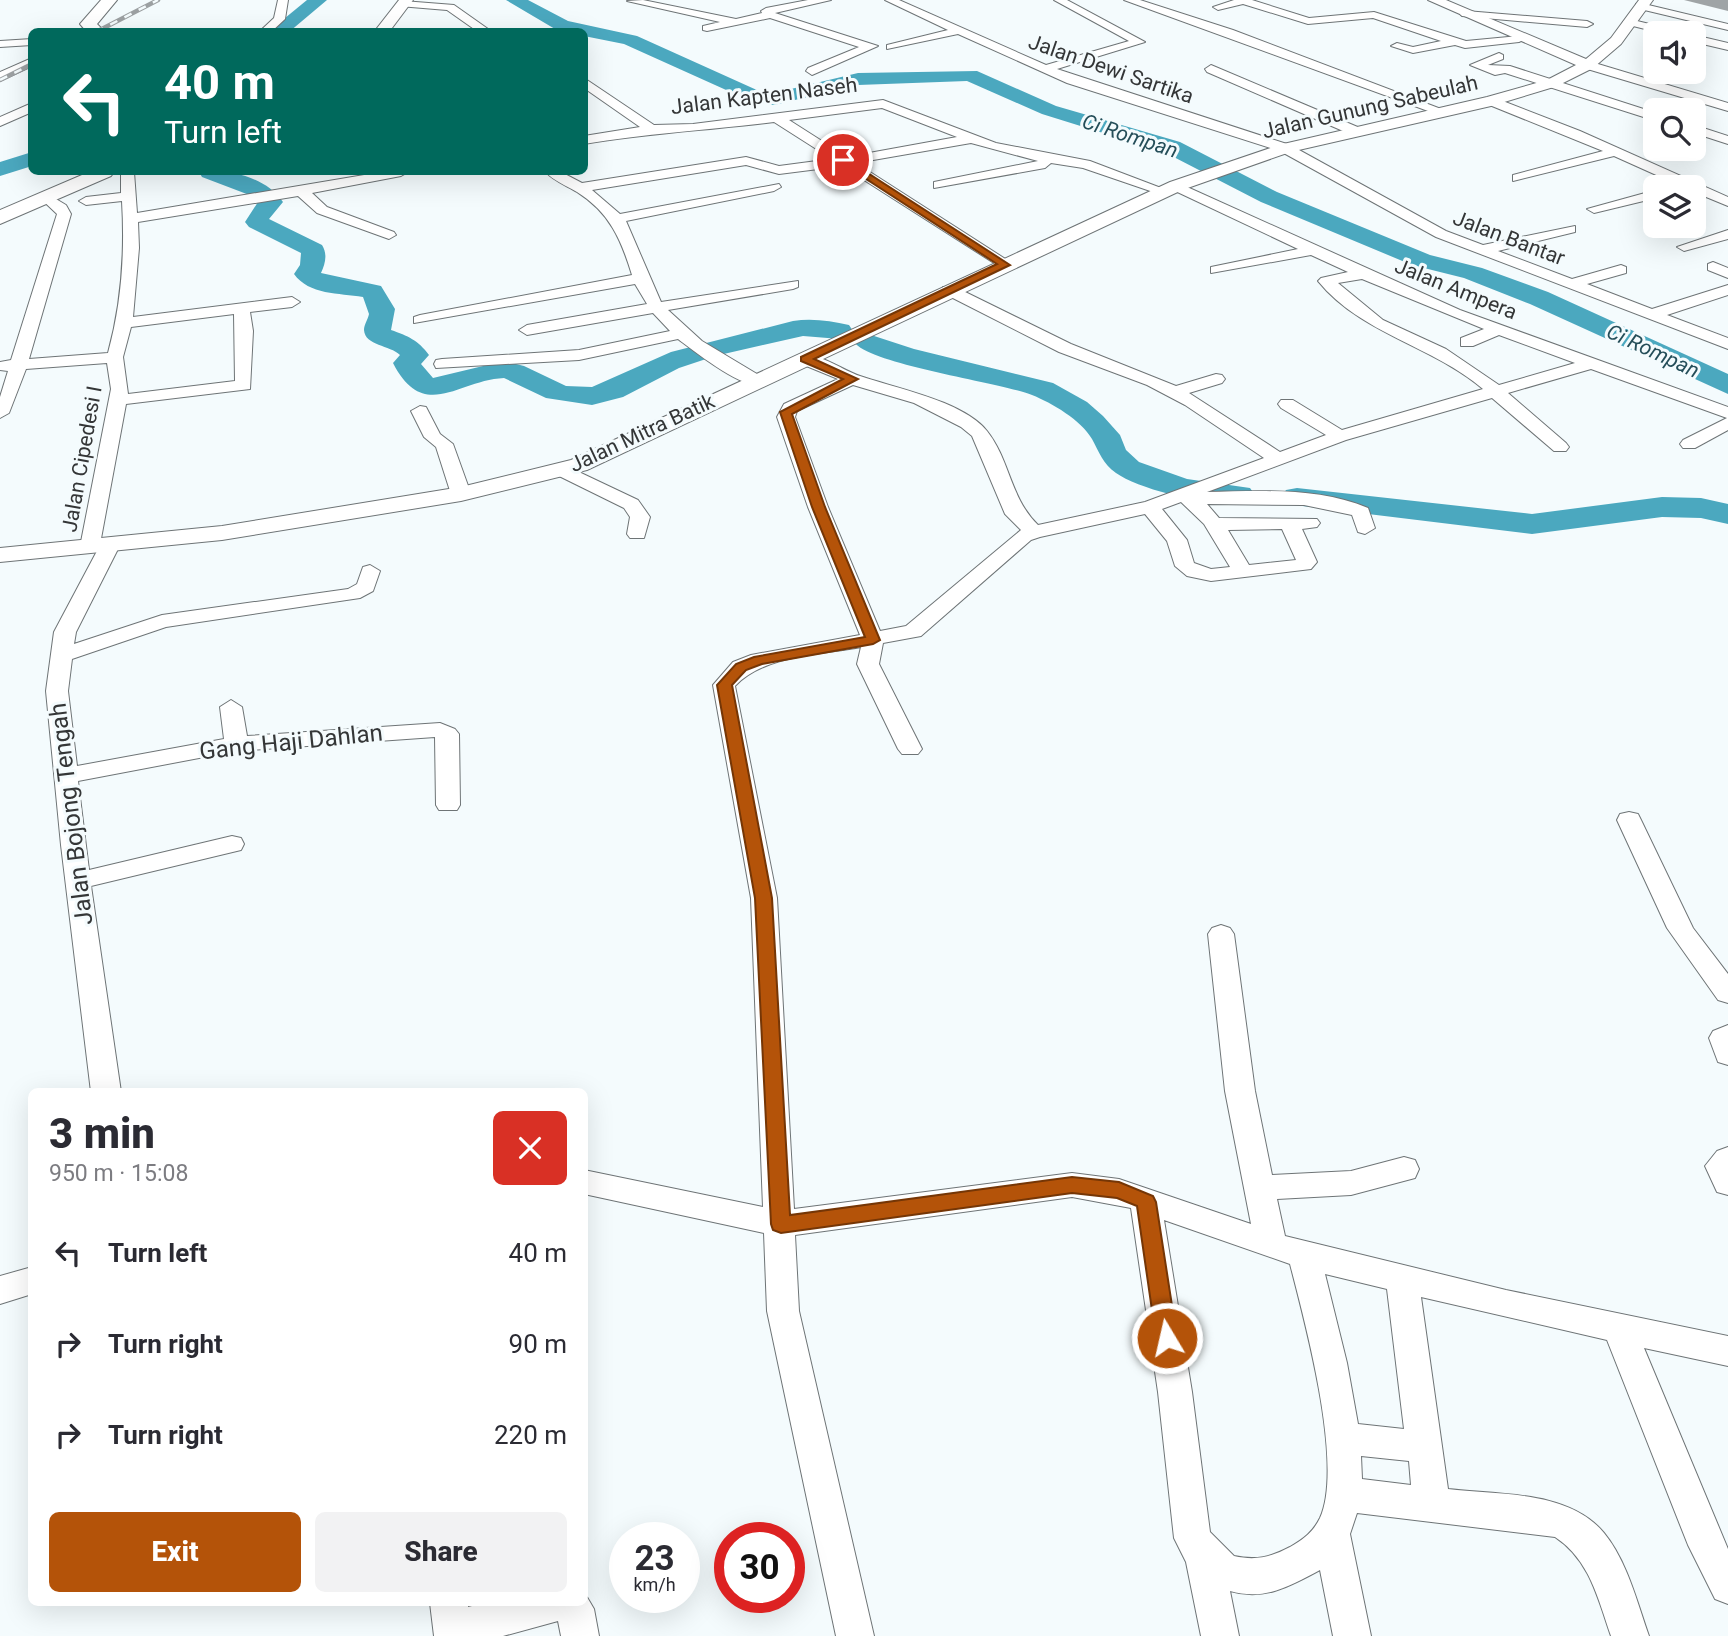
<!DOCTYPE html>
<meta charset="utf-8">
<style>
body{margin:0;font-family:Roboto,sans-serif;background:#f2f2f3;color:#2b2b33;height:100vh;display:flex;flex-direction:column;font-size:26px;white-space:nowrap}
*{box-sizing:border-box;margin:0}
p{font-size:23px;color:#7c7c81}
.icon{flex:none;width:38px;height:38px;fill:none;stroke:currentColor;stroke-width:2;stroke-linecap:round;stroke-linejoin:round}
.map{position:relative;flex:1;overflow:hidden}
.drawer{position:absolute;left:28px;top:1088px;width:560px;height:518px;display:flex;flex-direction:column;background:#fff;border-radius:10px;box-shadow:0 7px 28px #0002}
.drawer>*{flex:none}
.top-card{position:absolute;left:28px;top:28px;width:560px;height:147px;border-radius:10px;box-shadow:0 7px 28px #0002;background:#00695c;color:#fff;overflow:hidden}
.fabs{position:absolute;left:1643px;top:21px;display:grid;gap:14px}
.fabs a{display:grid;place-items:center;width:63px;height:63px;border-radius:10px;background:#fff;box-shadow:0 7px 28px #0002;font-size:35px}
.speed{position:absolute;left:609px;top:1522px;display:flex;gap:14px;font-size:35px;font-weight:700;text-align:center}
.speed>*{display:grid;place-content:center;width:91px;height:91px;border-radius:50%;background:#fff;box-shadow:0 7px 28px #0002;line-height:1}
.speed small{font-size:18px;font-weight:400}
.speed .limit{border:10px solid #d22;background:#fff;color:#111}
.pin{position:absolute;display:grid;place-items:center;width:60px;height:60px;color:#fff;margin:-30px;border:4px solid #fff;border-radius:50%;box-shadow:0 2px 7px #0007}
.me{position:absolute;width:77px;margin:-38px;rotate:351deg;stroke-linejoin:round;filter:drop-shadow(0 0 5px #0008)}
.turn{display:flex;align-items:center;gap:24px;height:147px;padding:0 21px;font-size:32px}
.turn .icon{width:91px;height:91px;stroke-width:2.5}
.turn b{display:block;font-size:49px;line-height:60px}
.round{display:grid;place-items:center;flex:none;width:74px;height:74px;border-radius:10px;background:#f2f2f3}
.summary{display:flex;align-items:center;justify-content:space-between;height:119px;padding:0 21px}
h1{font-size:42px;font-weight:800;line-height:52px}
.cta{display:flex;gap:14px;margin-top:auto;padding:14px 21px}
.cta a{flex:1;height:80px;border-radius:10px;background:#b45309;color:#fff;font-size:28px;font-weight:800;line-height:80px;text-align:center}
.cta a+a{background:#f2f2f3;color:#2b2b33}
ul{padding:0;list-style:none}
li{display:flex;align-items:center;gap:21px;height:91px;padding:0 21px}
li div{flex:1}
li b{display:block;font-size:26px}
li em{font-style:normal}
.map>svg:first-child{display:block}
</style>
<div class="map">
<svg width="1728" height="1636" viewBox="0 0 1728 1636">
<rect width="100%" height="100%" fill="#f4fbfd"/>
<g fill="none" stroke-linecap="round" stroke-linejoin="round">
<!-- river -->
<path fill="#4ba8bf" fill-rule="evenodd" d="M307 0H327L289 32H268Z
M506 0H528L568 21 637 36 759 91 774 93 858 73 977 71 1056 106 1180 142 1277 192 1430 255 1482 268 1548 292 1728 374V394L1530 304 1464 278 1412 265 1261 202 1164 152 1042 114 967 81 858 85 774 105 755 103 624 44 584 36V32L555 29Z
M32 152V166L0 176V162Z
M199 172C228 169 265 176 283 202L269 219 322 245C328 255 325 264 321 273L381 286 395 309 391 330C408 336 418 340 429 355L421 364 433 378 504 361 524 366 566 386 592 387 671 352 793 321C812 318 831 321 849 325L853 331 849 337 840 339 803 336 715 356 679 368 623 397 592 405 546 398 504 378C458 380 424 423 393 363L400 355C390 345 365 346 364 330 364 325 368 319 369 314L363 297C339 293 309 295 294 274L300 265 301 253 249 227 245 222 258 202 252 196 202 177Z
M868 334 914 349 1053 383 1087 402 1103 416 1120 435 1126 450 1139 462 1187 479 1250 488 1255 495 1250 502C1221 509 1141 491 1116 473 1103 464 1099 452 1092 439 1081 420 1052 403 1032 395 999 382 871 365 854 342L858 336Z
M1297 488 1532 514 1662 497 1701 498 1728 504V524L1701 518 1662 517 1532 534 1286 504 1281 497 1286 490Z"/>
<defs>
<path id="minor" d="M278 0H288L285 19 271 32H259L274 18Z
M643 0 736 19 762 13 761 11 766 8 808 0H831L775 13 878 46 812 75 806 71 808 68 859 47 770 18 707 31 703 30V26L720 22 627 1Z
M885 0H899L1046 65 1129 41 1054 0H1067L1145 42 1057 69 1290 145 1446 231 1483 245 1575 226V232L1498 251 1572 279 1621 265 1626 267V273L1587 284 1652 309 1728 285V295L1667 315 1728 338V349L1436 237 1280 151 1067 83 958 34 887 49V45L948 30Z
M1124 0H1140L1233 30 1449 112 1439 115Z
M1234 0H1252L1309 18 1374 12 1466 41 1519 36 1525 39 1519 42 1465 48 1455 45 1413 53 1391 46 1397 43 1413 47 1441 41 1373 18 1308 24 1243 4 1218 10 1213 7Z
M403 1 454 5 488 29 517 32H470L474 29 447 10 399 6 398 4Z
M1640 3 1728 24V30L1636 8V4Z
M1466 11 1587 21 1593 24 1587 27 1462 16 1460 14Z
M1629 19 1678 31 1680 33H1661L1625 24 1623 22Z
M90 25 96 28 94 30 75 32Z
M1694 35 1728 43V50L1694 42Z
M32 39V45L0 47V41Z
M1499 53 1503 55V59L1488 65 1510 66 1656 113V121L1505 73 1495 75 1470 65Z
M32 58V66L0 81V72Z
M1588 61 1728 103V111L1584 68 1582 65Z
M1211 65 1360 128 1361 131 1350 134 1207 72 1205 69Z
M584 78 654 125 693 124 883 100 996 143 1090 161 1169 191 1162 195 1083 168 1051 163 1045 168 934 188V182L1038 161 971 143 856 163 1010 262V268L1005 270 842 166 779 174 746 165 592 190 620 214 779 184 781 187 774 191 626 221 661 302 798 281V287L793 289 668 310 702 341 762 377 765 381 762 385C743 390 694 351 678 339L579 360 436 368 434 364 436 360 442 359 579 350 670 331 653 313 527 335 519 330 527 325 647 304 635 284 414 323V317L420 315 632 275C621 239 610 213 577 192 567 186 552 180 546 172H561L582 183 746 157 779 166 832 159 774 122C711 130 648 133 584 144V136L640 127 584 88ZM882 108 957 137 847 157 789 120Z
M1487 98H1495L1580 131 1728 197V206L1694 192V187H1683L1614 156 1513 181V175L1603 151 1487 104Z
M32 103V112L0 126V117Z
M1694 125 1728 136V144L1694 133Z
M121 172H134L137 213 382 172H408L401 176 312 193 327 207 394 232 396 235 389 239 317 213 298 196 138 222 139 248 133 317 292 297 300 302 292 307 250 312 253 331 250 389 126 404 100 544 110 539 120 545 76 632 74 644 162 615 348 589 357 584 363 567 370 565 380 571 373 591 360 598 166 627 72 659 68 691 77 766 224 739 220 707 231 700 242 707 247 736 440 723 455 729 459 734 460 805 457 810H439L436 805 435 737 236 751 78 781 89 870 232 836 241 838 244 844 241 850 91 886 121 1092H91L61 845 46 691 54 632 97 551H83L80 547 111 389 107 363 26 369 9 413 0 418V397L8 371 0 370V362L11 360 57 214 39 197 46 193 66 205 71 214 29 359 108 353C122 302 125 252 122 201L86 205 79 201 86 197 121 193ZM234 314 235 381 128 394 123 357 131 327Z
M1176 182 1460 310 1728 407V430L1695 448H1683L1680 444 1683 440 1727 418 1591 369 1508 393 1566 443 1569 447 1566 451H1554L1492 398 1346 440 1207 492C1260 491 1318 487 1368 508L1375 528 1365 534 1358 532 1352 515 1304 505 1207 504 1219 518 1317 519 1320 523 1317 527 1302 529 1317 562 1311 569 1211 581 1187 576 1175 566 1167 541 1145 514 1040 537 1031 540 921 636 883 643 879 664 922 749 918 754H902L898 749 857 664 861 647C820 655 764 655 735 686L777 898 794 1209 1072 1173 1119 1179 1251 1224 1225 1091 1208 934 1212 928 1221 925 1230 928 1234 934 1255 1091 1272 1175 1351 1171 1404 1157 1415 1160 1419 1169 1415 1178 1351 1195 1277 1199 1285 1236 1506 1290 1728 1336V1366L1644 1348 1728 1549V1604L1715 1599 1688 1545 1607 1340 1421 1297 1448 1489C1498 1495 1569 1490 1604 1533 1627 1561 1637 1602 1649 1636H1611C1598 1599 1590 1560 1555 1537L1357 1513 1350 1534 1371 1636H1333L1320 1570C1290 1586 1265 1601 1230 1591L1239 1636H1201L1186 1562 1174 1538 1158 1392 1131 1208 1072 1197 795 1235 799 1311 874 1636H836L767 1311 764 1233 584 1194V1170L763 1207 751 898 713 685 733 662 751 655 860 635 808 507 777 417 784 404 838 379 799 363 797 359 799 355C817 351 842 370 860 376 895 388 963 401 987 431 1010 460 1010 498 1038 525L1145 502 1264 458 1185 405 1147 385 1059 352 943 293V287H955L1071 344 1176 386 1216 374 1222 375 1225 379 1222 383 1189 393 1280 452 1326 435 1281 408 1278 404 1281 400H1293L1342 430 1483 389C1433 346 1361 334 1318 281L1321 278 1348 272 1311 255 1211 273V267L1298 249 1171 189 1169 186ZM1362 279 1484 329 1461 338V346H1473L1499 335 1575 363 1499 385 1446 349 1383 320 1338 283ZM853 385 914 403 961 427 972 436 1005 514 1021 530 906 626 880 631 828 507 795 417 797 411ZM1181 502 1204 524 1230 567 1211 569 1194 563 1187 540 1162 509ZM1282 529 1296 560 1249 565 1228 530ZM1164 1220 1290 1264C1305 1322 1344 1465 1320 1518 1313 1532 1304 1539 1290 1547 1271 1557 1256 1561 1234 1556L1210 1532 1192 1392ZM1325 1274 1387 1289 1404 1429 1358 1424 1347 1363ZM1361 1456 1409 1461 1411 1485 1362 1479Z
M1656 190V198L1594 213 1587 209Z
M1728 230V239L1684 251 1677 247Z
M1713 262 1728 268V278L1708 270V264Z
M420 406 426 407 440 434 453 444 471 494 468 498 461 500 451 494 436 447 424 437 411 411Z
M562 464 638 500 650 517 644 538H630L627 534 630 517 624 508 555 474 553 470Z
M1629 812 1638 814 1641 820 1693 928 1728 974V1003L1718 1000 1667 928 1617 820 1620 814Z
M1728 1025V1065L1718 1062 1709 1038 1713 1031Z
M1728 1147V1195L1717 1192 1705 1166 1717 1151Z
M32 1267V1294L0 1304V1276Z
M584 1592 594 1609 599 1636H561L558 1621 503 1636H434L430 1603H468V1607L484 1603H584Z"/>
<path id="major" d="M399 0H413L389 32H374Z
M1428 0H1446L1586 59 1611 38 1639 0H1653L1621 44 1593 68 1557 86 1491 106 1290 152 1182 190 587 470 461 501 222 540 0 562V548L222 526 461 487 571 460 1170 182 1279 145 1487 97 1547 80 1576 65Z"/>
<path id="highway" d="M101 0H117L97 24 105 32H87L80 24Z
M89 172H114L111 176 0 224V210Z"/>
</defs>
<!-- minor casing -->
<use href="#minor" stroke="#6e7476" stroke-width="2"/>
<!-- major casing -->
<use href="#major" stroke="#6e7476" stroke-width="2"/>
<!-- highway casing -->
<use href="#highway" stroke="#6e7476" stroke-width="2"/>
<!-- minor -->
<use href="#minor" fill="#fff" fill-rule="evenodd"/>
<!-- major -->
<use href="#major" fill="#fff" fill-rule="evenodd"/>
<!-- highway -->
<use href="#highway" fill="#fff" fill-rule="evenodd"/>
<defs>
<path id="rail" d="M96 32 158 0
M0 80 32 64"/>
</defs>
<!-- rail casing -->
<use href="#rail" stroke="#9ca0a2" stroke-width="4.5"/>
<!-- rail -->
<use href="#rail" stroke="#f4fbfd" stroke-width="2.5" stroke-dasharray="8" stroke-linecap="butt"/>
</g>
<!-- wall -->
<path fill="#9fa4a6" d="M1684 0H1728V11Z"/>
<!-- route -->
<path fill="#b45309" stroke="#753606" stroke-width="2" d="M840 159H846L1010 265 814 359 858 379 792 414 825 507 880 640 873 644 762 664 746 670 732 685 772 898 790 1215 1072 1177 1119 1182 1153 1196 1156 1202 1177 1338 1174 1344 1167 1347 1159 1344 1156 1338 1137 1206 1117 1198 1072 1193 781 1233 773 1230 771 1224 755 898 717 685 736 664 754 657 865 637 812 507 780 412 843 379 801 361V357L997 264 840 162Z"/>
<g text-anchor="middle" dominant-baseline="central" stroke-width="6" stroke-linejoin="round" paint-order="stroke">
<!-- far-street labels -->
<g font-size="21" fill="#343637" stroke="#f4fbfd">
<text transform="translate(1111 69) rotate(19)">Jalan Dewi Sartika</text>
<text transform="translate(764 96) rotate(-7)">Jalan Kapten Naseh</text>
<text transform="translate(1370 107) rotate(-13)">Jalan Gunung Sabeulah</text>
<text transform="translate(1509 238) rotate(21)">Jalan Bantar</text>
<text transform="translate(1456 289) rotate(22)">Jalan Ampera</text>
<text transform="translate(642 433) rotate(-25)">Jalan Mitra Batik</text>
<text transform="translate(82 459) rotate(-80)">Jalan Cipedesi I</text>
</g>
<!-- far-water labels -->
<g font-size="21" font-style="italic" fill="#254e59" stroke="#f4fbfd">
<text transform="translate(1130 136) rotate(18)">Ci Rompan</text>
<text transform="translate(1653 351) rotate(25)">Ci Rompan</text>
</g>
<!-- street labels -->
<g font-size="24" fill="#343637" stroke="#f4fbfd">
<text transform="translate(291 742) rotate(-6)">Gang Haji Dahlan</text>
<text transform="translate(71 814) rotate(-97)">Jalan Bojong Tengah</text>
</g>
</g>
</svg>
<div class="fabs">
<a><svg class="icon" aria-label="sound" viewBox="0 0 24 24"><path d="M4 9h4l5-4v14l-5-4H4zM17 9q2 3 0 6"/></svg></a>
<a><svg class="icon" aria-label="search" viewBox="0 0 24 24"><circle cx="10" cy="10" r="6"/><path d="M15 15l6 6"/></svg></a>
<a><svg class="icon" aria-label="layers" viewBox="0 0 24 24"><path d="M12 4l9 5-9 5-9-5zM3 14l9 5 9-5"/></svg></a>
</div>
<div class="speed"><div>23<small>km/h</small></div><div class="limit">30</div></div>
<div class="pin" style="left:843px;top:160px;background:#d93025"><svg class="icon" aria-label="arrive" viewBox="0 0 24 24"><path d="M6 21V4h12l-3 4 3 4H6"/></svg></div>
<svg class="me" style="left:1167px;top:1338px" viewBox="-20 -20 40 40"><circle r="17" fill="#b45309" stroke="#fff" stroke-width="3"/><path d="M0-11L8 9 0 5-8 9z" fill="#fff"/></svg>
<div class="top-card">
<div class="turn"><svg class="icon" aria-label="left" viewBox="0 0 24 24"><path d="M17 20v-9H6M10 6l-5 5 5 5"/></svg><div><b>40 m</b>Turn left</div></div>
</div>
<section class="drawer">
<div class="summary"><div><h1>3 min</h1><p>950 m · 15:08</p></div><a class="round" style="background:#d93025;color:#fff"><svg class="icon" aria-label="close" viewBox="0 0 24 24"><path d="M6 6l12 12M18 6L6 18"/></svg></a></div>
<ul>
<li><svg class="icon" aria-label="left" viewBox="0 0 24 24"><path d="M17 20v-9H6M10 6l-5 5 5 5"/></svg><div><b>Turn left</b></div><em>40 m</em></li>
<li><svg class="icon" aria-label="right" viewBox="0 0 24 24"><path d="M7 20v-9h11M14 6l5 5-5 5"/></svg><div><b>Turn right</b></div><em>90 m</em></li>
<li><svg class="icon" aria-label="right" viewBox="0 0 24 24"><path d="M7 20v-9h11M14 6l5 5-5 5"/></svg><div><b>Turn right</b></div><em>220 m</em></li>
</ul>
<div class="cta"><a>Exit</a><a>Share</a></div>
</section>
</div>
